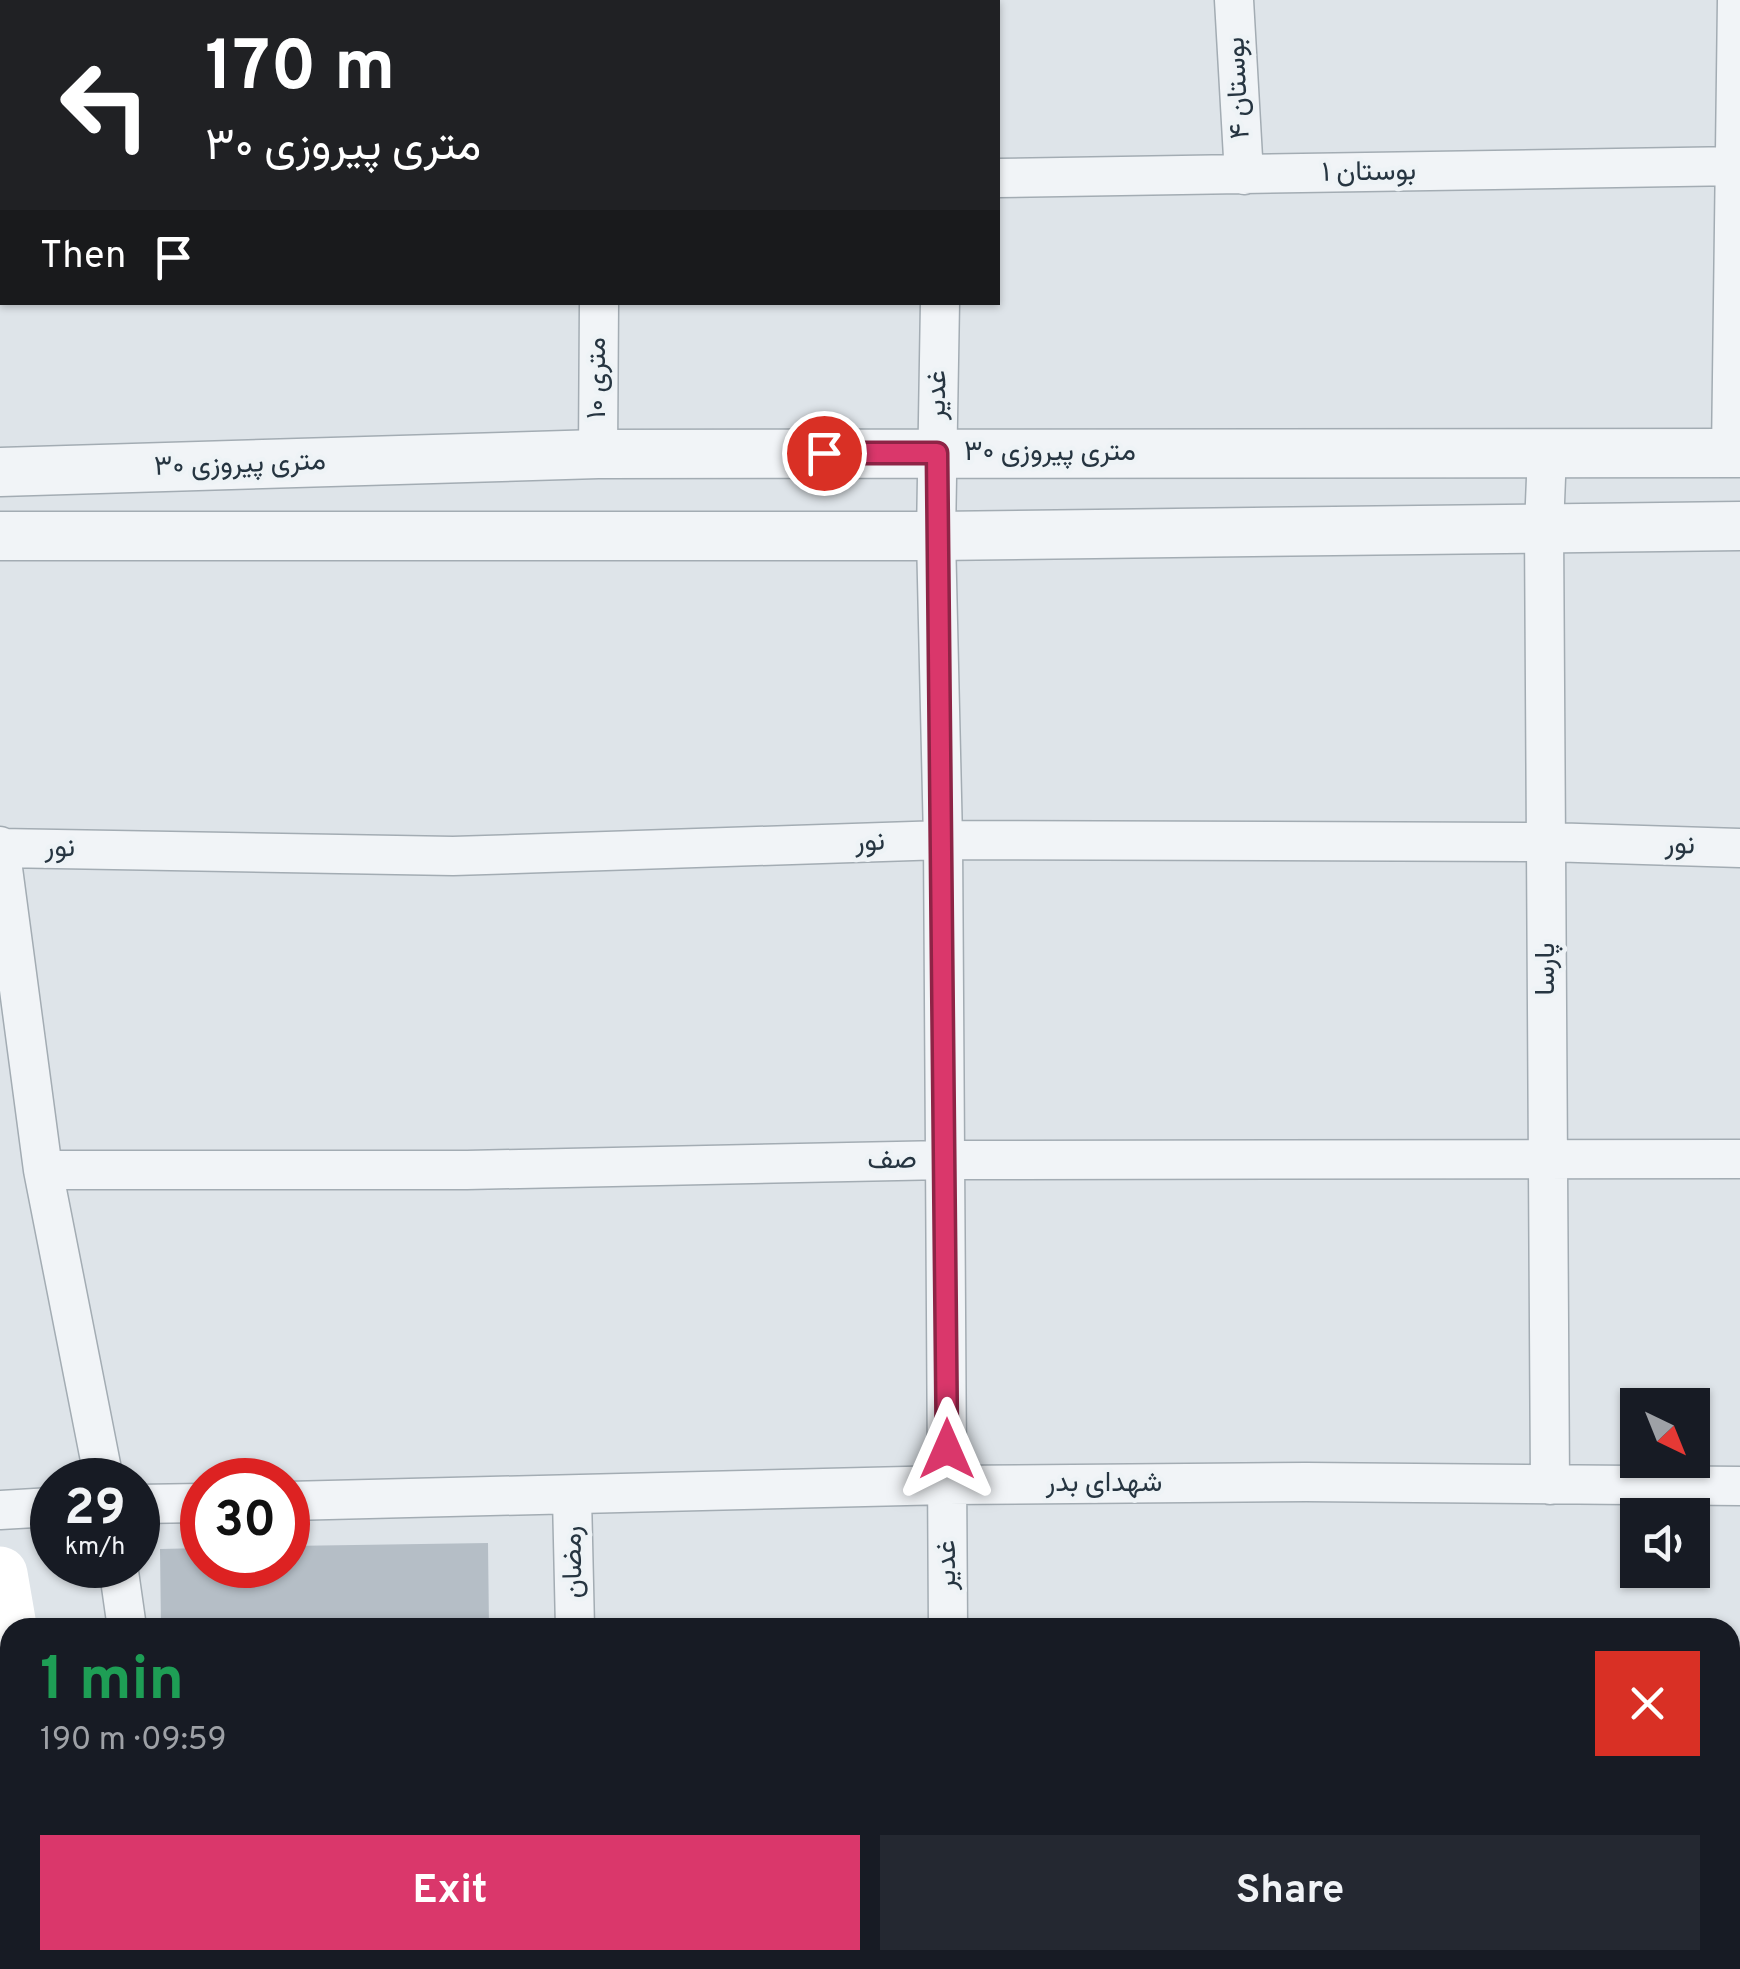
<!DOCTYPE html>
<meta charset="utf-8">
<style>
body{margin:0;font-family:Overpass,Vazirmatn,sans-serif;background:#242831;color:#f1f3f6;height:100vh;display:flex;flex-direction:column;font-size:38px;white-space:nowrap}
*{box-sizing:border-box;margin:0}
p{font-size:32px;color:#9ea1a6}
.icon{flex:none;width:55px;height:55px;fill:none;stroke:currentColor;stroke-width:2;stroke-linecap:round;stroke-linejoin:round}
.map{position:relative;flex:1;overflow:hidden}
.sheet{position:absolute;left:0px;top:1618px;width:1740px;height:352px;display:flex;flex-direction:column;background:#171b24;border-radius:30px 30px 0 0;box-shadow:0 2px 8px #0004}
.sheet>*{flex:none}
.guide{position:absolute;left:0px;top:0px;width:1000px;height:305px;box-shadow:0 2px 8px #0004;background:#202124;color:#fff;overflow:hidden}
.needle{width:65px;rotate:137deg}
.controls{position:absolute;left:1620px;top:1388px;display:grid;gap:20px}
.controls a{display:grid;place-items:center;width:90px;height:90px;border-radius:0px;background:#171b24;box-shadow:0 2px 8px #0004;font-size:50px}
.speed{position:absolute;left:30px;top:1458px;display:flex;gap:20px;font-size:50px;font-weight:700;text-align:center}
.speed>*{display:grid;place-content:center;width:130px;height:130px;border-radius:50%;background:#171b24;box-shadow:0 2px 8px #0004;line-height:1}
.speed small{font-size:25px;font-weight:400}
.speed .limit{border:15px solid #d22;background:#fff;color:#111}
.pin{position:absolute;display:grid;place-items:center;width:85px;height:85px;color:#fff;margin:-42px;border:5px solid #fff;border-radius:50%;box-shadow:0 2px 10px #0007}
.me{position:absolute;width:110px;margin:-55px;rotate:0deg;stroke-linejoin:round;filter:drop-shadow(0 0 8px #0008)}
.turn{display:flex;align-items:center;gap:35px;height:210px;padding:0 40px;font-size:45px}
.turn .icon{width:130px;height:130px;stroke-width:2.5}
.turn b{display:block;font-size:70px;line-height:85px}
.then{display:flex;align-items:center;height:95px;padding:0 40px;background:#0003;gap:20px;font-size:38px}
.round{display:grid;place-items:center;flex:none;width:105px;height:105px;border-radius:0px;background:#242831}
.headline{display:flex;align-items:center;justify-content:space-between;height:170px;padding:0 40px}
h1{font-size:60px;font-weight:700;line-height:75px;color:#1e9e55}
.button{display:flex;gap:20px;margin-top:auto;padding:20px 40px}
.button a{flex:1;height:115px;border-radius:0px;background:#da376b;color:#fff;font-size:40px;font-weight:700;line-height:115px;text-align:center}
.button a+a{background:#242831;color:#f1f3f6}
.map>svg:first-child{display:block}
</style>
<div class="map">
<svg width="1740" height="1969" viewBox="0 0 1740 1969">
<rect width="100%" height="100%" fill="#dee4e9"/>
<!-- green -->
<path fill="#c7d4be" d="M141 1960H875L876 1969H142Z"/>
<!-- building -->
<path fill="#b5bec6" d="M488 1543 489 1628H161L160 1549 202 1548V1565H288V1546Z"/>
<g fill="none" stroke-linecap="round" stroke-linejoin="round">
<defs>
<path id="minor" d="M1234 0 1244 175
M600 2V0
M945 2V0
M998 178 1740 166
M0 261H2
M940 302 936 536 943 840 948 1628
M1547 453 1544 527 1550 1485
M1731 453 1737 0
M598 454 599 302
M0 846 43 1170 104 1480
M0 848 453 856 943 840 1547 842 1740 848
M43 1170H467L946 1160 1740 1159
M572 1497 575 1628
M288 1501 947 1485 1306 1482 1740 1486
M138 1504 202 1503
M0 1510 52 1507
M118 1565 127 1628
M1730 1798H1740
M950 1960V1969"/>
<path id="tertiary" d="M0 472 598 454 1740 453
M0 536H936L1740 526"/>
</defs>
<!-- minor casing -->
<use href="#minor" stroke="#a3acb3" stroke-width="41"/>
<!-- tertiary casing -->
<use href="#tertiary" stroke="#a3acb3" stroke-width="51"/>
<!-- path -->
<path stroke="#bcc2c8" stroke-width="6" stroke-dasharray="8 8" stroke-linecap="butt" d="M793 1960 798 1969
M393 1969 399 1960"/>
<!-- minor -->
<use href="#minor" stroke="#f1f4f7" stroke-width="38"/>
<!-- tertiary -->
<use href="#tertiary" stroke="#f1f4f7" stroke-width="48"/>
<!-- secondary -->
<path stroke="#fff" stroke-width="55" d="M0 1574 10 1632
M67 1960 68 1969"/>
</g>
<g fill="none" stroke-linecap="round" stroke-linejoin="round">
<defs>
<path id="route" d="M824 453H937L947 1449"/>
</defs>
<!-- route casing -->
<use href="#route" stroke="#8e2446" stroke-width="25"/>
<!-- route -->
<use href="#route" stroke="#da376b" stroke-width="18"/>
</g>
<g text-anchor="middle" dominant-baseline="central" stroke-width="9" stroke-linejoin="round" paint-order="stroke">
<!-- street labels -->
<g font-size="28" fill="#263541" stroke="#eef3f6">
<text transform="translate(1239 88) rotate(-93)">بوستان ۴</text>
<text transform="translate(1369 173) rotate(-1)">بوستان ۱</text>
<text transform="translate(598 378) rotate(-90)">۱۰ متری</text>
<text transform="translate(938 395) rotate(-89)">غدیر</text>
<text x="1050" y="453">۳۰ متری پیروزی</text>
<text transform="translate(240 465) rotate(-2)">۳۰ متری پیروزی</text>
<text transform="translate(870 843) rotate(-2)">نور</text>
<text transform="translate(1680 846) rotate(2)">نور</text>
<text transform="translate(60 849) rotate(1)">نور</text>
<text transform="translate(1547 969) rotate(-90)">پارسا</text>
<text transform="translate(892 1161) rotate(-1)">صف</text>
<text x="1104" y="1484">شهدای بدر</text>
<text transform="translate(574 1562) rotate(-91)">رمضان</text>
<text transform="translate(948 1565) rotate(-90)">غدیر</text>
</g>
</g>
</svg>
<div class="controls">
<a><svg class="needle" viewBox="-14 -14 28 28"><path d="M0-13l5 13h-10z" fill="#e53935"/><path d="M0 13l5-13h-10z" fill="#9ea1a6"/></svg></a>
<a><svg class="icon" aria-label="sound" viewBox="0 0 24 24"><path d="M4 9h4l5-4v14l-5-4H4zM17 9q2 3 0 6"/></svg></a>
</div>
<div class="speed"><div>29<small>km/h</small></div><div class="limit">30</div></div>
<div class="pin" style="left:824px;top:453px;background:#d93025"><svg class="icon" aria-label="arrive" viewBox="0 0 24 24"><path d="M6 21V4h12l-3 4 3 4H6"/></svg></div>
<svg class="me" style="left:947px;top:1449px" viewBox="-20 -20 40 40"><path d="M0-17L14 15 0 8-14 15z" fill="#da376b" stroke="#fff" stroke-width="4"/></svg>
<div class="guide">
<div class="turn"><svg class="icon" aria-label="left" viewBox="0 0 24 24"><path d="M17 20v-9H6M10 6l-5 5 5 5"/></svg><div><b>170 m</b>۳۰ متری پیروزی</div></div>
<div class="then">Then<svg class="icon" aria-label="arrive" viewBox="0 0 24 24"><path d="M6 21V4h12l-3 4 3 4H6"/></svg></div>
</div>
<section class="sheet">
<div class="headline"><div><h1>1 min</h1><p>190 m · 09:59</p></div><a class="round" style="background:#d93025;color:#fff"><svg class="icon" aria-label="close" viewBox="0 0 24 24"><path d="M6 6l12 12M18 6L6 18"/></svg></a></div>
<div class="button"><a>Exit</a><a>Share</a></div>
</section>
</div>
